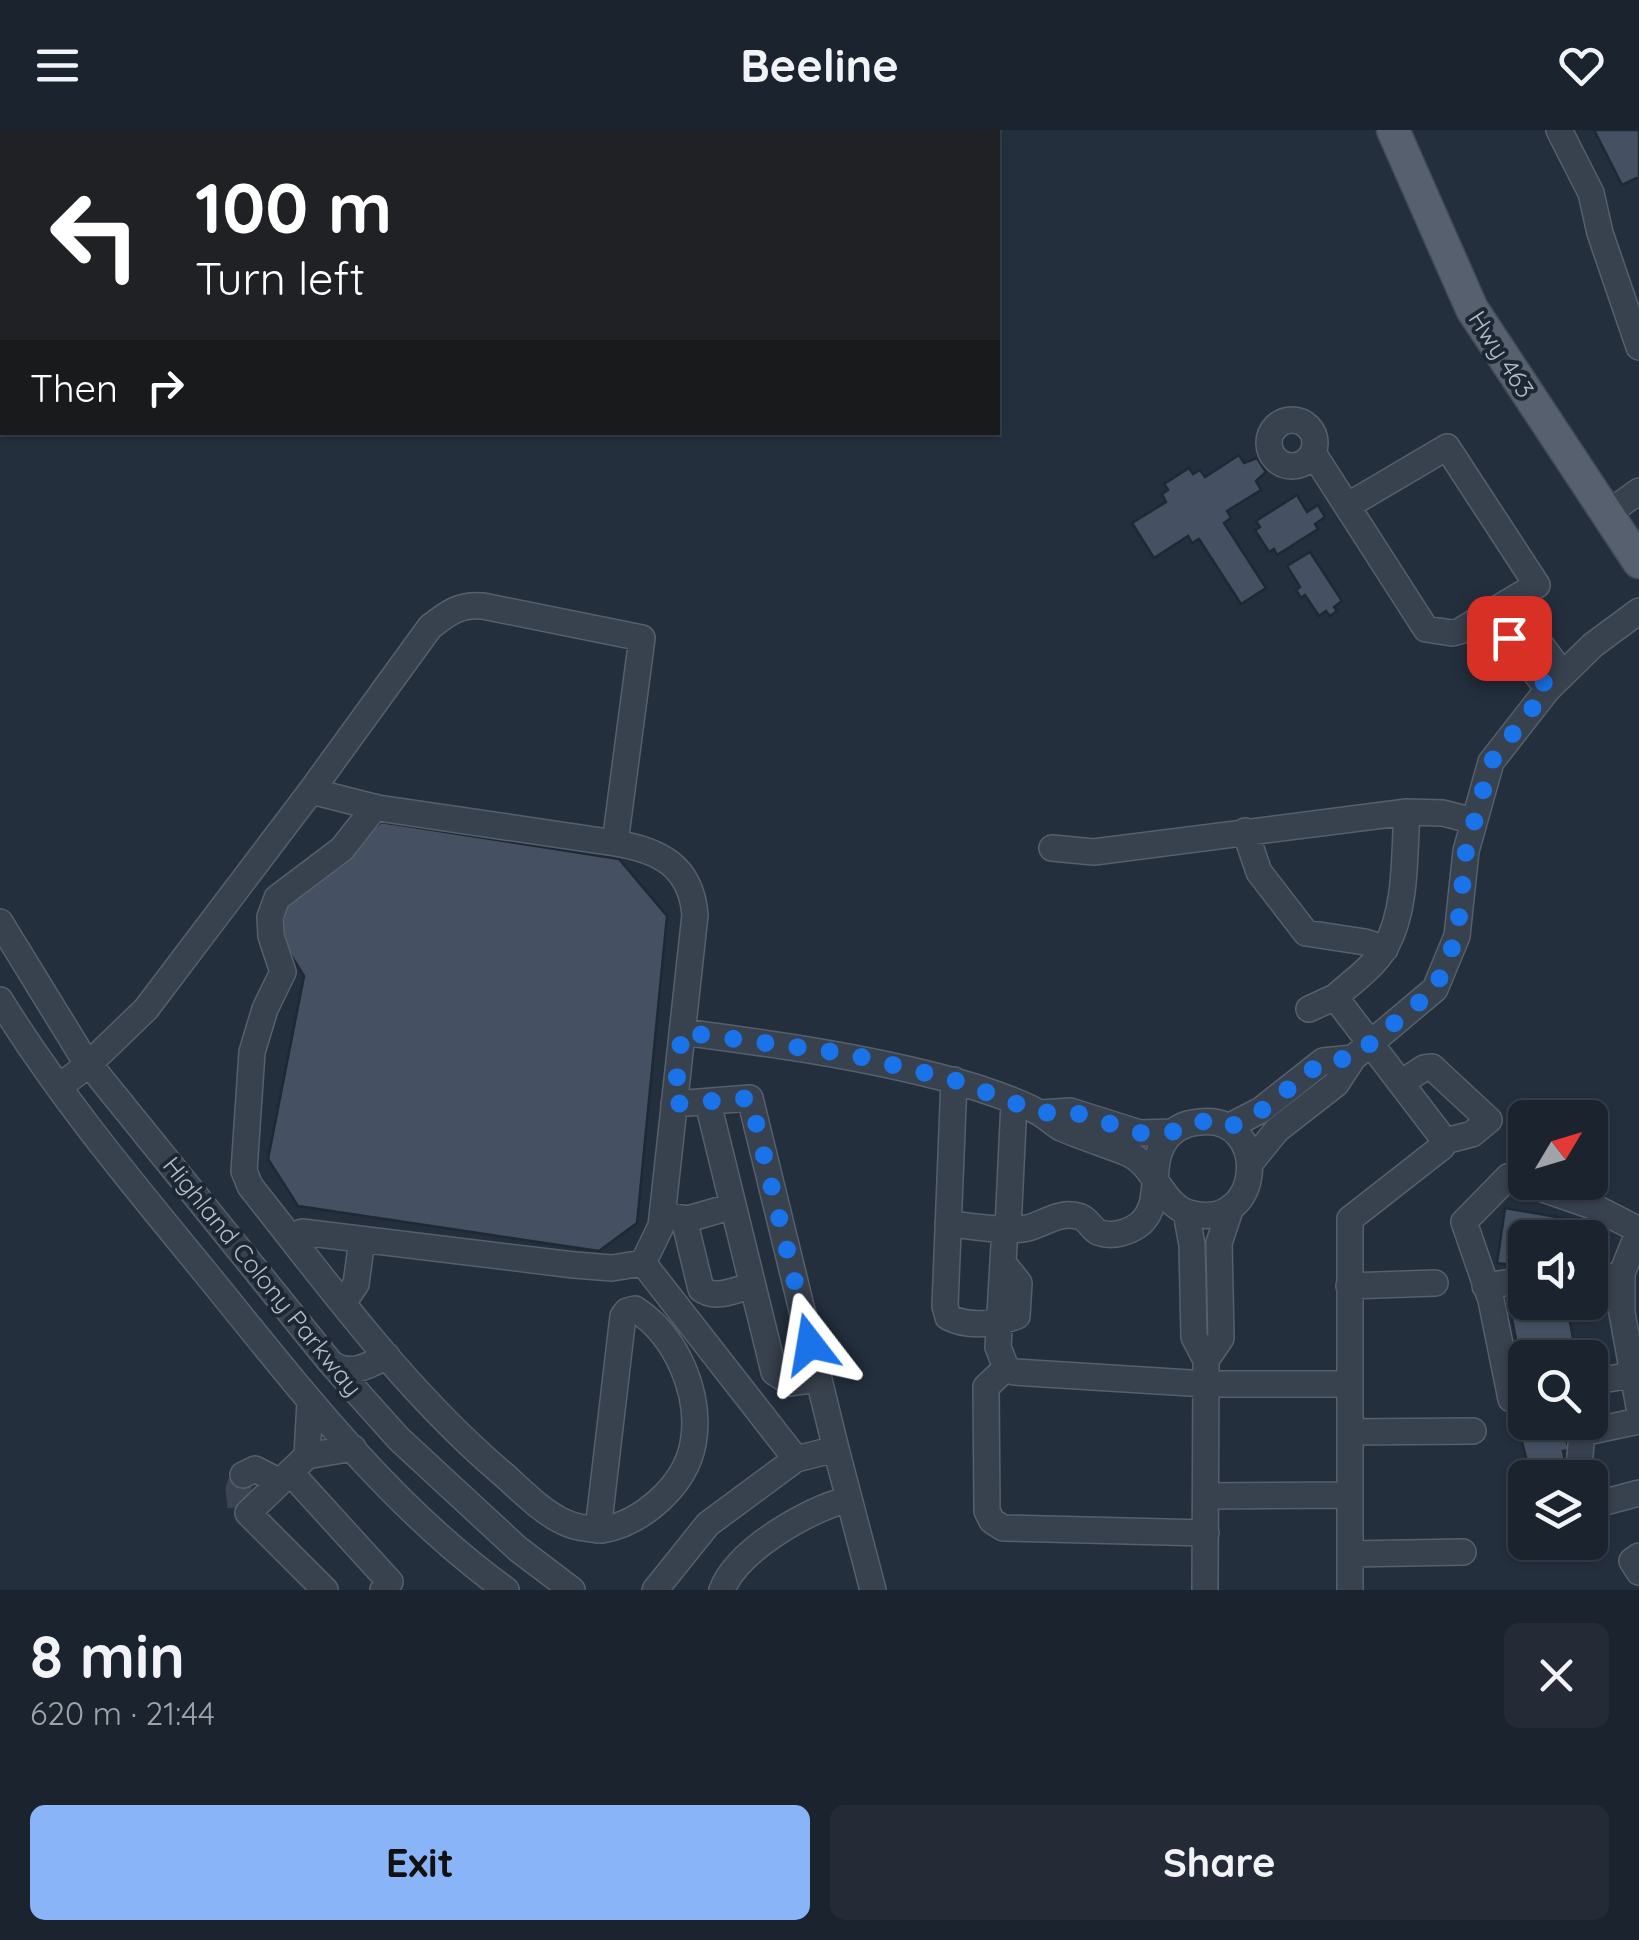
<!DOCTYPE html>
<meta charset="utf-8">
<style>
body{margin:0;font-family:Quicksand,sans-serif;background:#242b36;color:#f1f3f6;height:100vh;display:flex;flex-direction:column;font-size:38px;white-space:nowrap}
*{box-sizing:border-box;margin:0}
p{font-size:32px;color:#a0a4aa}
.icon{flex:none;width:55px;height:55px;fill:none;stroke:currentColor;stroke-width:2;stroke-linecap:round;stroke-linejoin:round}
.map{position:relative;height:1460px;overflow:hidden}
.drawer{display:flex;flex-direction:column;background:#1b232e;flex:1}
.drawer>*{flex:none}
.hud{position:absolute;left:0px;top:0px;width:1000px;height:305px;box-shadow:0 2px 8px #0004,0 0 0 2px #39404a;background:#202124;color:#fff;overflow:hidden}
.needle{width:65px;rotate:52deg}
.fabs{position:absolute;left:1508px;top:970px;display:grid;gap:20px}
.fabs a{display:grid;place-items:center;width:100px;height:100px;border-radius:15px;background:#1b232e;box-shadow:0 2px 8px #0004,0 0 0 2px #39404a;font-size:50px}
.pin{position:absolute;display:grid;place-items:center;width:85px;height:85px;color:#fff;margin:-42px;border-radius:20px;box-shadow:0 5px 15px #0006}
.me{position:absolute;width:110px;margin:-55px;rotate:346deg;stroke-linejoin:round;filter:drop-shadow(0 0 8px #0008)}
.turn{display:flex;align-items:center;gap:35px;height:210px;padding:0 30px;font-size:45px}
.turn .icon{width:130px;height:130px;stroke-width:2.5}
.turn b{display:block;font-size:70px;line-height:85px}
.then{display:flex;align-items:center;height:95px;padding:0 30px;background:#0003;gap:20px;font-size:38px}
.round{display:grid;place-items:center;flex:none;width:105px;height:105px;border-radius:15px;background:#242b36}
.head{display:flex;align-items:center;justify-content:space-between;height:170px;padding:0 30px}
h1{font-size:60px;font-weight:700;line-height:75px}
.button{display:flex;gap:20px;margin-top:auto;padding:20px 30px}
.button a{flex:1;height:115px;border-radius:15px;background:#8ab4f8;color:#111;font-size:40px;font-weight:700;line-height:115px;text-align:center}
.button a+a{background:#242b36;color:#f1f3f6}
header{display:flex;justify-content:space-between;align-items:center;height:130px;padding:0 30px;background:#1b232e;font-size:45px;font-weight:700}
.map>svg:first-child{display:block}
</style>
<header><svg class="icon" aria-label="menu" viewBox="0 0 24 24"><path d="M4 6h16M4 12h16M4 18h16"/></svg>Beeline<svg class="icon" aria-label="heart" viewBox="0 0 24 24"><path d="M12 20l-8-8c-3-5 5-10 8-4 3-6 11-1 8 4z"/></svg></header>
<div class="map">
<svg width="1639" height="1460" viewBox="0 0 1639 1460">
<rect width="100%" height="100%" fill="#242f3e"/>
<!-- building -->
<path fill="#455162" stroke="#1f2835" stroke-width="2.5" d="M1594 0H1639V47L1622 55Z
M1239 325 1244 333 1257 328 1266 342 1256 351 1261 360 1227 381 1231 388 1224 393 1266 458 1241 474 1199 409 1192 413 1188 406 1154 428 1132 393 1166 372 1162 364 1168 360 1164 354 1189 338 1193 344 1200 340 1205 347Z
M1297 365 1307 382 1318 375 1325 387 1315 394 1318 399 1277 425 1274 419 1269 422 1255 400 1260 397 1256 391Z
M1310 422 1342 471 1334 477 1337 481 1330 486 1326 481 1319 486 1305 465 1301 468 1296 460 1300 457 1287 436Z
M381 692 619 729 667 786 637 1093 599 1121 298 1076 268 1029 304 846 279 806 286 775Z
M1505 1078 1574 1090 1571 1108H1525V1137L1497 1133Z
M1525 1171 1566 1172 1577 1228H1525V1257L1509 1173Z
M1525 1290V1292H1574L1577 1306 1566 1309 1569 1320 1563 1321 1569 1347 1531 1348 1517 1292Z"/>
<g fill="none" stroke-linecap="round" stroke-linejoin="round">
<!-- minor-tunnel -->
<path stroke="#3a4453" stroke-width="25" stroke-dasharray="25 12" stroke-linecap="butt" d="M240 1377 238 1359 243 1345"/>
<defs>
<path id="minor" d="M1559 0 1591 63 1600 103 1639 217
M1269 313a23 23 0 1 1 46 0a23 23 0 1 1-46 0Z
M1447 317 1537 455 1460 501 1452 503 1426 499 1347 376Z
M1313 323 1347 376
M1607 384 1639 361
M1508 472 1563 544
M1489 483 1548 559
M311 661 378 678 615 713
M375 677 342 719 277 768 270 787 271 806 283 842 265 879 252 922 244 1041 250 1056C330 1157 406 1262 504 1345 522 1361 542 1382 564 1392 576 1398 590 1399 602 1400 642 1393 685 1356 693 1314 702 1265 677 1206 635 1179L627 1181 623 1186 598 1400
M1245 701 1259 742 1306 803 1365 812 1385 819
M1052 718 1094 722 1407 682 1443 683 1474 691
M0 792 81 924 330 1232 399 1309 518 1419 572 1460
M1335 867C1352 852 1374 837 1386 816 1407 779 1404 724 1407 682
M0 870C60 967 133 1054 205 1142 297 1255 387 1374 506 1460
M1309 879 1335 867 1445 1011 1442 1017 1350 1089V1460
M683 902C773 914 862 926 951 950 977 957 1020 971 1043 985 1049 989 1054 994 1061 998 1082 1007 1104 1014 1125 1022 1156 1034 1160 1074 1189 1083 1264 1104 1271 984 1200 992 1184 993 1171 1000 1163 1014 1149 1037 1163 1072 1141 1093 1130 1102 1112 1108 1098 1102 1092 1099 1088 1090 1081 1087 1062 1080 1047 1092 1031 1097 1012 1104 969 1095 948 1094
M954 950 945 1176 948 1187C969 1198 996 1194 1017 1186L1019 1153 1003 1133
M1401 953 1424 938 1432 937 1489 990 1472 1004 1445 1011
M59 957 89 934 146 879 311 661 430 497C448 483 459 474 483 476L642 508 615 713C658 720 691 735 695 785L661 1096 643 1133 612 1138 574 1135 302 1102 291 1108
M708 973 774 1242 791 1253 819 1249
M674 974 750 968 836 1319
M1041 983 1070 981 1140 1003 1172 1002
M1228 997 1261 980 1323 931 1353 928
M1251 1032 1277 1000 1336 954 1353 928 1435 859 1457 806 1466 721 1491 632 1548 559 1593 515 1639 481
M1186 1082 1192 1115 1194 1207 1206 1230 1205 1460
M670 1086 688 1089 733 1076
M684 1089 701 1159C715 1170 736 1160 752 1155
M1005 1098 998 1217 1006 1238 1014 1242 1206 1254H1350
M1008 1098 1014 972
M1639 1101 1622 1143V1183L1639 1277
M643 1133 796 1329
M1590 1146 1622 1147
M1349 1156 1435 1153
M1485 1156 1525 1150
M343 1173 356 1154 362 1110
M1206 1230 1221 1208 1219 1113 1231 1077
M331 1233C350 1247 368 1236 387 1226
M1006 1238 986 1257 987 1381 992 1391 1003 1398 1206 1403
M1590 1252 1632 1245
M1511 1269 1491 1170 1464 1092 1508 1047 1592 1076 1639 1100
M1350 1302 1473 1301
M307 1326 310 1271
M290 1342 390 1452 383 1460
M243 1345 255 1339 280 1352
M1578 1348 1582 1303 1639 1291
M1206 1366 1350 1365
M1590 1376 1639 1363
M1350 1424 1463 1422
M1639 1426 1632 1431 1639 1442
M325 1460 248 1383 307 1326 353 1318
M655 1460 708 1394 796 1329 836 1319 873 1460
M722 1460C738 1419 808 1380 849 1369"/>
<path id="major" d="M1393 0 1472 179 1639 432"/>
</defs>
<!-- minor casing -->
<use href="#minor" stroke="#565f6c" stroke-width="28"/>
<!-- major casing -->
<use href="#major" stroke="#414a57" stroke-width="35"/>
<!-- minor -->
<use href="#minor" stroke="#38414e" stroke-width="25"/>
<!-- major -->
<use href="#major" stroke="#56606e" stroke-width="32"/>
</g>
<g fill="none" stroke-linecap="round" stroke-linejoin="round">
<!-- route -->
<path stroke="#1a73e8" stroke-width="18" stroke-dasharray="0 32.4" d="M810 1214 750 968 674 974 682 902 849 924 954 950 1041 983 1070 981 1140 1003 1172 1002 1189 993 1208 991 1228 998 1262 980 1323 931 1353 928 1435 859 1457 806 1466 721 1491 632 1548 558 1509 508"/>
</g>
<g text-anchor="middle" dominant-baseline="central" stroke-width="8" stroke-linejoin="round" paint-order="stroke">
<!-- street labels -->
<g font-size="25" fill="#b4bcc9" stroke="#1d2633">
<text transform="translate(1502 224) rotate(57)">Hwy 463</text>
<text transform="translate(263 1146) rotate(51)">Highland Colony Parkway</text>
</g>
</g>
</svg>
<div class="fabs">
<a><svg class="needle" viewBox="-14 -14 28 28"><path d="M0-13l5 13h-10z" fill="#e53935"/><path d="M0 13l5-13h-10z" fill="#a0a4aa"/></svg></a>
<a><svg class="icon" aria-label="sound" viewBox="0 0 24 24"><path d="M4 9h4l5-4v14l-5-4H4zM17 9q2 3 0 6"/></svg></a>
<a><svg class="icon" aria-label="search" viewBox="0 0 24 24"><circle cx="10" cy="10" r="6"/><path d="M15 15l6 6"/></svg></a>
<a><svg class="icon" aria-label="layers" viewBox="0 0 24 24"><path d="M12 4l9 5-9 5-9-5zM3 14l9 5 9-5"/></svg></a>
</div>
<div class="pin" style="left:1509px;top:508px;background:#d93025"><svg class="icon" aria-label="arrive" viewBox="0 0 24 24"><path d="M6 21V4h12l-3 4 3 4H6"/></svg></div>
<svg class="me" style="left:810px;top:1214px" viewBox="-20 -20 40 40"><path d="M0-17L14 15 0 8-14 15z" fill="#1a73e8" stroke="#fff" stroke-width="4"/></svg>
<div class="hud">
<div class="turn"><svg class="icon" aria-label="left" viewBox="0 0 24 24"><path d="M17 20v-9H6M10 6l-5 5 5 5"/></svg><div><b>100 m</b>Turn left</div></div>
<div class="then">Then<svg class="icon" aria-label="right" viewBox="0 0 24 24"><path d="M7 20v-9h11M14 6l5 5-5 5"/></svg></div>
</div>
</div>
<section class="drawer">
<div class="head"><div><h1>8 min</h1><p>620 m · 21:44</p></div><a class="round"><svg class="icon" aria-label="close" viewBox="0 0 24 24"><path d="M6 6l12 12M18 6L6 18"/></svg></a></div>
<div class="button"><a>Exit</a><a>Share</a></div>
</section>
